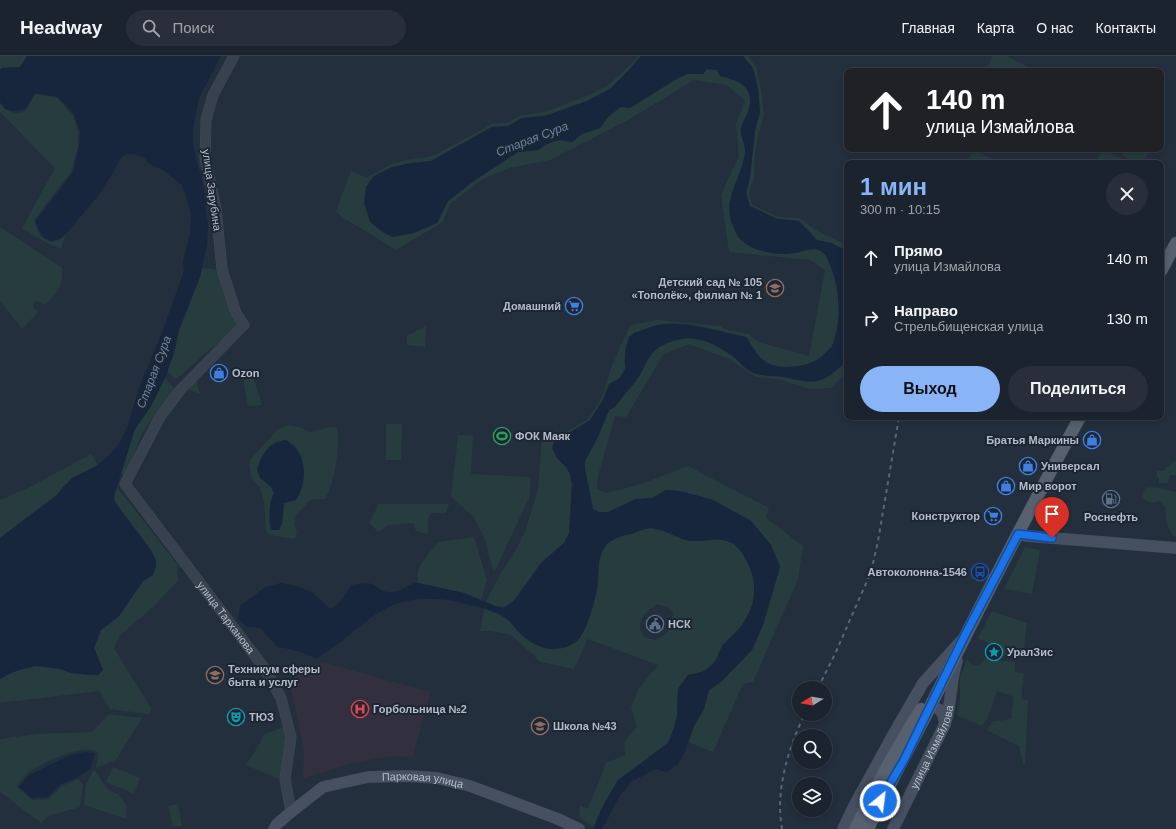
<!DOCTYPE html>
<html lang="ru">
<meta charset="utf-8">
<style>
body{margin:0;font-family:Arial,sans-serif;background:#282f3a;color:#f1f3f6;height:100vh;display:flex;flex-direction:column;font-size:15px;white-space:nowrap}
*{box-sizing:border-box;margin:0}
p{font-size:13px;color:#a0a4aa}
.icon{flex:none;width:22px;height:22px;fill:none;stroke:currentColor;stroke-width:2;stroke-linecap:round;stroke-linejoin:round}
.map{position:relative;flex:1;overflow:hidden}
.details{position:absolute;left:844px;top:104px;width:320px;height:260px;display:flex;flex-direction:column;background:#1b232e;border-radius:8px;box-shadow:0 2px 6px #0003,0 0 0 1px #39404a}
.details>*{flex:none}
.hud{position:absolute;left:844px;top:12px;width:320px;height:84px;border-radius:8px;box-shadow:0 2px 6px #0003,0 0 0 1px #39404a;background:#202124;color:#fff;overflow:hidden}
.needle{width:26px;rotate:259deg}
.controls{position:absolute;left:792px;top:625px;display:grid;gap:8px}
.controls a{display:grid;place-items:center;width:40px;height:40px;border-radius:50%;background:#1b232e;box-shadow:0 2px 6px #0003,0 0 0 1px #39404a;font-size:20px}
.pin{position:absolute;display:grid;place-items:center;width:34px;height:34px;color:#fff;margin:-41px -17px;border-radius:50% 50% 50% 0;rotate:-45deg;box-shadow:0 0 4px #0007}
.pin .icon{rotate:45deg}
.me{position:absolute;width:44px;margin:-22px;rotate:29deg;stroke-linejoin:round;filter:drop-shadow(0 0 3px #0008)}
.turn{display:flex;align-items:center;gap:14px;height:84px;padding:0 16px;font-size:18px}
.turn .icon{width:52px;height:52px;stroke-width:2.5}
.turn b{display:block;font-size:28px;line-height:34px}
.round{display:grid;place-items:center;flex:none;width:42px;height:42px;border-radius:21px;background:#282f3a}
.overview{display:flex;align-items:center;justify-content:space-between;height:68px;padding:0 16px}
h1{font-size:24px;font-weight:700;line-height:30px;color:#8ab4f8}
.button{display:flex;gap:8px;margin-top:auto;padding:8px 16px}
.button a{flex:1;height:46px;border-radius:24px;background:#8ab4f8;color:#111;font-size:16px;font-weight:700;line-height:46px;text-align:center}
.button a+a{background:#282f3a;color:#f1f3f6}
ul{padding:0;list-style:none}
li{display:flex;align-items:center;gap:12px;height:60px;padding:0 16px}
li div{flex:1}
li b{display:block;font-size:15px}
li em{font-style:normal}
header{display:flex;align-items:center;gap:24px;box-sizing:border-box;height:56px;padding:0 20px;background:#1b232e;border-bottom:1px solid #39404a}
header strong{font-size:19px}
nav{display:flex;gap:22px;margin-inline-start:auto;font-size:14px}
.search{width:280px;height:36px;background:#282f3a;display:flex;align-items:center;gap:10px;box-sizing:border-box;padding:0 14px;border-radius:22px;color:#a0a4aa;font-size:15px}
.map>svg:first-child{display:block}
</style>
<header>
<strong>Headway</strong>
<div class="search"><svg class="icon" aria-label="search" viewBox="0 0 24 24"><circle cx="10" cy="10" r="6"/><path d="M15 15l6 6"/></svg>Поиск</div>
<nav><a>Главная</a><a>Карта</a><a>О нас</a><a>Контакты</a></nav>
</header>
<div class="map">
<svg width="1176" height="773" viewBox="0 0 1176 773">
<rect width="100%" height="100%" fill="#242f3e"/>
<!-- medical -->
<path fill="#32303f" d="M322 606 430 636 413 701 391 700 353 707 303 722 304 695 292 637 288 625Z"/>
<!-- green -->
<path fill="#263c3f" fill-rule="evenodd" d="M0 0H27L20 11 2 12 0 14Z
M638 0H641L628 15 610 33 587 45 545 60 522 62 508 70 492 71 431 105 412 107 392 111 374 120 437 167 448 145 475 124 518 96 538 94 547 88 559 84 572 86 582 78 600 72 608 61 621 51 630 52 678 22 687 18H702L707 13 717 14 720 20C742 25 756 32 748 57 746 63 741 68 741 74 741 82 746 89 745 96 744 107 739 117 735 128 732 135 731 142 729 149L794 197C802 196 813 191 821 195 825 197 828 203 829 207 839 231 842 257 834 282 834 285 833 289 832 291 822 308 785 317 768 307 759 302 752 290 746 281 718 275 686 263 657 269 649 271 641 275 634 277L624 304 626 313 620 322 609 328 603 344 590 364 583 369 557 402 566 411 570 418 572 428 569 477 564 487 541 507 513 546 503 551 495 550 486 546 501 517 512 501 525 476 538 433 542 380 558 381 589 362 601 343 612 309 630 269 657 264 721 270 724 273 749 278 758 286 809 300 825 214 810 204 729 196 721 139 739 100 736 68 745 45 727 29 694 24 630 63 550 104 509 112 483 123 450 148 443 166 396 194 342 161 336 155 351 115 367 122 391 108 411 103 423 102 435 99 492 68 507 67 521 59 545 56 586 40 607 30 626 13Z
M743 0H748L756 11 761 33 764 59 759 76 755 97 754 122 749 137 752 149 778 161 800 162 817 175 847 189V195L831 187 817 184 799 165 777 163 750 150 746 137 750 121 755 75 760 56 758 32Z
M993 0H1008L1031 13 1029 15H985Z
M35 38 57 42 73 59 78 76V90L71 116 34 164C37 175 40 182 51 186L61 183 66 178 61 193 47 187 22 172 55 112 0 56V47C5 54 16 61 25 55 29 51 32 43 35 38Z
M974 93 999 107H967Z
M1103 93 1128 107H1095Z
M1125 93H1150L1143 107H1137L1122 99Z
M0 171 62 212C63 232 58 236 45 249L39 245H36L33 249V251L38 256 22 273 0 244Z
M202 212 217 214C223 229 238 255 236 271L176 323 167 316 174 297 179 274 200 221Z
M426 270 425 291 407 289V280Z
M693 282 708 286 720 292 764 320 783 321 796 324 816 326 828 321 844 308 847 302V315L832 332 809 333 778 323 756 321 729 303 689 288 663 299 626 361 615 360 598 420 597 433 606 437 641 428 688 410 769 452 766 462 803 490 798 523 753 626 743 628 713 696 688 686 694 670 704 653 709 634 721 626 751 594 763 569 780 511 771 489 751 465 713 444 680 435 666 434 652 442 636 443 608 456H599L593 453 585 413V405L597 383 609 354 615 351C623 340 633 330 640 319 642 315 643 311 645 307 655 289 673 283 693 282Z
M199 317 197 329 201 338 184 332Z
M253 320 262 349 248 350 243 322Z
M165 322 175 333 142 377 126 420 120 417 135 373 151 350Z
M386 368H402L401 404H386Z
M288 369 299 371 310 376 330 371 337 372C340 391 335 426 325 443L310 444 296 460 294 469 297 475 295 483 270 479 266 476 264 445 260 432 251 422 249 405 278 373ZM271 431 289 445 284 446 282 467 279 474 270 447 274 437Z
M458 379 473 380 471 418 531 421 529 442 494 517 484 481 474 461 451 441Z
M91 398 98 409 63 431 58 438 0 482V444L28 432Z
M1176 404V419H1170L1168 427H1159V422L1157 421V415H1164L1166 411Z
M116 430 177 508 178 525 152 552 119 580 114 592 152 654 148 658 110 653 99 635 0 647V623C11 617 23 611 36 610 55 609 72 620 91 619 95 618 99 616 103 614L94 592 101 574 119 560 143 525 153 519 141 480 127 465 115 446 113 440Z
M1153 431 1176 436V481H1174L1167 469 1165 451 1160 445 1150 447 1142 442 1145 432Z
M379 448H449L446 457H431L428 464V478L416 475 413 467 389 469 378 476 369 466Z
M650 472 671 477 689 485H704L719 483 733 487 745 500 751 515 755 531 754 547 742 569 722 590 716 604 703 616 688 619 678 633 677 660 674 672 668 687 618 724 599 757 594 771 579 761 580 749 588 753 606 707 625 699 624 686 637 671 631 651 639 632 658 609 588 583 574 613 541 606 511 579 491 575H480L484 553C499 559 509 561 518 575L598 526C598 481 613 482 650 472ZM657 548 667 551 673 557C671 572 669 577 655 584L644 581C643 578 640 575 640 572 639 562 649 553 657 548Z
M474 481 487 524 481 544 464 537 418 527C414 511 429 498 438 486Z
M1025 491 1040 494 1032 538 1004 533Z
M992 555 1027 567 1023 601 1000 599 1001 594 978 582Z
M985 602 1015 606V616L1024 617 1021 643 1028 644 1025 708 1023 707 1019 690 987 674 992 666 1011 663 1014 641 997 635 988 661 982 670 958 660 960 642V622L967 603 974 610 980 608Z
M109 658 142 662 116 704 96 712 98 697C87 685 40 708 29 716 24 719 20 726 17 731L32 744 49 743 62 730 78 723 83 728 80 751 48 760 41 767 0 736V683L36 678 92 676Z
M286 670 285 709 279 723 246 709 261 686 264 678Z
M113 711 140 722 134 738 106 726Z
M94 714 104 728 109 734 119 739 126 749 127 763 84 749 86 728Z
M178 748 182 770 173 771 168 750Z"/>
<!-- water -->
<path fill="#17263c" d="M27 0H221L199 42 193 73V89L203 128 208 169 207 189 200 221 179 274 174 297 165 322 151 350 135 373 114 440 115 446 151 494 156 504V511L153 519 143 525 119 560 101 574 94 592 103 614 98 619 70 617 62 613 35 610 13 616 0 623V482L58 438 63 431 72 422 98 409 117 391 128 369 139 332 163 274 184 215 183 205 190 177 191 159 186 140 181 128 164 115 148 107 145 102 133 98H126L121 102 113 117 98 140 66 178 60 183 51 185 44 182 38 173 36 165 73 116 79 91 80 76 74 58 58 41 35 37C25 53 26 58 5 53L0 46V14L2 12 20 11Z
M641 0H743L753 12 758 32 760 56 755 75 750 121 746 137 750 150 777 163 799 165 817 184 831 187 847 195V302C844 308 840 311 835 315 816 331 805 325 784 321 771 319 763 321 751 316 745 313 740 306 735 302 713 286 692 275 665 288 648 295 648 307 639 320 632 331 622 340 615 351L609 354 597 383 585 405V413L593 453 599 456H608L636 443 652 442 666 434 680 435 713 444 751 465 771 489 780 511 763 569 752 594 721 626 709 634 704 653 694 670 686 693 678 708 666 716 656 713 631 726 621 738 602 773H593L605 746 618 724 668 687 674 672 677 660 678 633 688 619C701 617 711 614 717 602 719 598 720 593 723 589 729 582 737 577 742 569 755 551 758 530 749 509 745 502 740 491 732 487 719 480 705 486 691 485 679 484 665 473 651 472 645 472 637 476 631 478 621 480 609 483 604 492 597 503 599 515 598 526 597 539 587 577 577 585 571 590 562 593 554 593 542 594 525 584 518 575 513 570 511 566 506 562 495 554 479 551 466 548 442 541 410 540 387 552 369 561 355 575 339 587 332 593 323 598 316 603 304 596 291 593 278 591L260 572 247 571 238 563 240 550 247 544 251 542 265 531 281 527 296 530 312 536 330 553C343 546 343 539 352 529 359 528 365 527 372 528 379 530 380 537 392 536 403 535 408 527 418 527L464 537 495 550 504 552 513 546 541 507 564 487 569 477 571 444 572 428 570 418 566 411 557 402 552 392 554 386 590 364 603 344 609 328 620 322 625 313V294L629 281 634 277 657 269 670 268 690 269 746 281C752 290 758 302 767 307 779 314 805 311 817 304 820 302 823 299 826 296 828 294 831 292 832 290 844 266 839 224 827 202 825 197 821 194 816 193 809 192 802 196 795 197 777 200 752 196 739 182 736 178 733 170 731 165 724 140 743 120 745 96 746 88 739 80 741 72 742 67 745 63 747 58 757 33 742 25 720 20L717 14 707 13 703 18H687L678 22 630 52 620 51 608 61 600 72 582 78 572 86 559 84 547 88 538 94 518 96 475 124 448 145 437 167 414 177 393 181 384 177 370 166 364 147 366 131 374 120 392 111 412 107 431 105 492 71 508 70 522 62 545 60 587 45 610 33 628 15Z
M286 384C289 386 293 389 296 392 307 407 306 429 296 444L284 447 282 467 279 474H271C268 460 269 449 274 437L271 431 260 422 257 413C263 397 268 386 286 384Z
M85 696 95 697 90 713 78 721 61 728 48 741 32 742 19 731 29 719 70 699Z"/>
<g fill="none" stroke-linecap="round" stroke-linejoin="round">
<defs>
<g id="tertiary">
<path id="s1" d="M234 0 213 39 206 64 205 102 216 153 222 213 236 257 244 269 181 333 160 361 125 428 265 613 281 642 291 681 285 723 291 756"/>
</g>
<g id="secondary">
<path d="M1018 478 1028 480 1176 492"/>
<path d="M929 653 934 651 940 654 943 659 945 668"/>
<path id="s2" d="M274 773 277 768 291 756 323 731 368 721 408 720 437 722 470 730 558 763 579 773"/>
<path d="M843 773 853 752 893 679 923 627 961 585"/>
<path id="s3" d="M893 773 945 668C952 647 950 625 957 605"/>
</g>
<path id="primary" d="M1161 215 1176 187
M855 773C875 731 896 692 921 653
M868 773C886 734 907 696 927 657 976 558 1027 458 1080 361"/>
</defs>
<!-- tertiary casing -->
<use href="#tertiary" stroke="#414a57" stroke-width="11"/>
<!-- secondary casing -->
<use href="#secondary" stroke="#414a57" stroke-width="12"/>
<!-- primary casing -->
<use href="#primary" stroke="#414a57" stroke-width="13"/>
<!-- tertiary -->
<use href="#tertiary" stroke="#38414e" stroke-width="10"/>
<!-- secondary -->
<use href="#secondary" stroke="#465061" stroke-width="11"/>
<!-- primary -->
<use href="#primary" stroke="#56606e" stroke-width="12"/>
<!-- rail -->
<path stroke="#5a6575" stroke-width="2" stroke-dasharray="4 4" stroke-linecap="butt" d="M818 632 835 598 871 516 878 485 899 361
M782 773C781 766 780 758 780 751 780 721 791 685 805 658"/>
</g>
<g fill="none" stroke-linecap="round" stroke-linejoin="round">
<defs>
<path id="route" d="M880 745 904 704 964 581 1018 478 1052 482"/>
</defs>
<!-- route casing -->
<use href="#route" stroke="#114b97" stroke-width="10"/>
<!-- route -->
<use href="#route" stroke="#1a73e8" stroke-width="7"/>
</g>
<!-- icons -->
<defs>
<symbol id="school-ring" viewBox="-11 -11 22 22"><circle r="9.5" fill="#1d2633" stroke="#8d6e63" stroke-width="1.5"/><path d="M0-5L7-2L0 1L-7-2ZM-4 1L0 2.5L4 1V4Q0 6-4 4Z" fill="#8d6e63"/></symbol>
<symbol id="supermarket-ring" viewBox="-11 -11 22 22"><circle r="9.5" fill="#1d2633" stroke="#3f7fe0" stroke-width="1.5"/><path d="M-6-5.5h2.5l.6 2H6L4.5 2H-2.5L-4.4-4H-6ZM-1.5 3.2a1.3 1.3 0 1 0 .1 0ZM3 3.2a1.3 1.3 0 1 0 .1 0Z" fill="#3f7fe0"/></symbol>
<symbol id="shop-ring" viewBox="-11 -11 22 22"><circle r="9.5" fill="#1d2633" stroke="#3f7fe0" stroke-width="1.5"/><path d="M-5-2.5h2.3a2.7 3.5 0 0 1 5.4 0H5L5.5 6h-11ZM-1.5-2.5h3a1.5 2.3 0 0 0-3 0Z" fill="#3f7fe0"/></symbol>
<symbol id="stadium-ring" viewBox="-11 -11 22 22"><circle r="9.5" fill="#1d2633" stroke="#2e9e5b" stroke-width="1.5"/><path d="M0-5a6.5 5 0 1 0 0 10a6.5 5 0 1 0 0-10ZM-3.5-1.8h7v3.6h-7Z" fill="#2e9e5b"/></symbol>
<symbol id="fuel-ring" viewBox="-11 -11 22 22"><circle r="9.5" fill="#1d2633" stroke="#5c6f8a" stroke-width="1.5"/><path d="M-5.5-6h7V0h2V4h1.3V-2.5L3-4.5l.8-.8L6-3V5H2.5V1h-1V6h-7ZM-4.2-4.7v3.2H.2V-4.7Z" fill="#5c6f8a"/></symbol>
<symbol id="bus-ring" viewBox="-11 -11 22 22"><circle r="9.5" fill="#1d2633" stroke="#1a4fb4" stroke-width="1.5"/><path d="M-5-6H5V4H4V6H2V4H-2V6H-4V4H-5ZM-3.5-4V0h7V-4ZM-3.5 1.2v1.5H-2V1.2ZM2 1.2v1.5H3.5V1.2Z" fill="#1a4fb4"/></symbol>
<symbol id="civic-ring" viewBox="-11 -11 22 22"><circle r="9.5" fill="#1d2633" stroke="#5c6f8a" stroke-width="1.5"/><path d="M-.6-6.5H3V-4.5H.6V-3L4-1V1h2V6H-6V1h2V-1L-.6-3ZM-1.2 2.5V6h2.4V2.5Z" fill="#5c6f8a"/></symbol>
<symbol id="sight-ring" viewBox="-11 -11 22 22"><circle r="9.5" fill="#1d2633" stroke="#0f9aa8" stroke-width="1.5"/><path d="M0-6L1.8-2.2L6-1.7L2.9 1.2L3.7 5.4L0 3.3L-3.7 5.4L-2.9 1.2L-6-1.7L-1.8-2.2Z" fill="#0f9aa8"/></symbol>
<symbol id="university-ring" viewBox="-11 -11 22 22"><circle r="9.5" fill="#1d2633" stroke="#8d6e63" stroke-width="1.5"/><path d="M0-5L7-2L0 1L-7-2ZM-4 1L0 2.5L4 1V4Q0 6-4 4Z" fill="#8d6e63"/></symbol>
<symbol id="hospital-ring" viewBox="-11 -11 22 22"><circle r="9.5" fill="#1d2633" stroke="#e0444e" stroke-width="1.5"/><path d="M-5-5h3v3.5h4V-5h3V5h-3V1.5h-4V5h-3Z" fill="#e0444e"/></symbol>
<symbol id="theatre-ring" viewBox="-11 -11 22 22"><circle r="9.5" fill="#1d2633" stroke="#0f9aa8" stroke-width="1.5"/><path d="M-5-5.5Q0-4 5-5.5V0Q5 5 0 6Q-5 5-5 0ZM-3.3-2.5H-1v1.5H-3.3ZM1-2.5H3.3v1.5H1ZM-2.8 1Q0 5.5 2.8 1Z" fill="#0f9aa8"/></symbol>
</defs>
<g fill-rule="evenodd">
<use href="#school-ring" x="765" y="222" width="20" height="20"/>
<use href="#supermarket-ring" x="564" y="240" width="20" height="20"/>
<use href="#shop-ring" x="209" y="307" width="20" height="20"/>
<use href="#stadium-ring" x="492" y="370" width="20" height="20"/>
<use href="#shop-ring" x="1082" y="374" width="20" height="20"/>
<use href="#shop-ring" x="1018" y="400" width="20" height="20"/>
<use href="#shop-ring" x="996" y="420" width="20" height="20"/>
<use href="#fuel-ring" x="1101" y="433" width="20" height="20"/>
<use href="#supermarket-ring" x="983" y="450" width="20" height="20"/>
<use href="#bus-ring" x="970" y="506" width="20" height="20"/>
<use href="#civic-ring" x="645" y="558" width="20" height="20"/>
<use href="#sight-ring" x="984" y="586" width="20" height="20"/>
<use href="#university-ring" x="205" y="609" width="20" height="20"/>
<use href="#hospital-ring" x="350" y="643" width="20" height="20"/>
<use href="#theatre-ring" x="226" y="651" width="20" height="20"/>
<use href="#school-ring" x="530" y="660" width="20" height="20"/>
</g>
<g text-anchor="middle" dominant-baseline="central" stroke-width="4" stroke-linejoin="round" paint-order="stroke">
<!-- street labels -->
<g font-size="11" fill="#b4bcc9" stroke="#1d2633">
<text transform="translate(212 134) rotate(82)">улица Зарубина</text>
<text stroke="none"><textPath href="#s1" startOffset="649">улица Тарханова</textPath></text>
<text stroke="none"><textPath href="#s3" startOffset="91">улица Измайлова</textPath></text>
<text stroke="none"><textPath href="#s2" startOffset="166">Парковая улица</textPath></text>
</g>
<!-- poi labels -->
<g font-size="11" font-weight="bold" fill="#b4bcc9" stroke="#1d2633" text-anchor="start">
<text x="762" y="226" text-anchor="end">Детский сад № 105<tspan x="762" dy="13">«Тополёк», филиал № 1</tspan></text>
<text x="561" y="250" text-anchor="end">Домашний</text>
<text x="232" y="317">Ozon</text>
<text x="515" y="380">ФОК Маяк</text>
<text x="1079" y="384" text-anchor="end">Братья Маркины</text>
<text x="1041" y="410">Универсал</text>
<text x="1019" y="430">Мир ворот</text>
<text x="980" y="460" text-anchor="end">Конструктор</text>
<text x="1111" y="461" text-anchor="middle">Роснефть</text>
<text x="967" y="516" text-anchor="end">Автоколонна-1546</text>
<text x="668" y="568">НСК</text>
<text x="1007" y="596">УралЗис</text>
<text x="228" y="613">Техникум сферы<tspan x="228" dy="13">быта и услуг</tspan></text>
<text x="373" y="653">Горбольница №2</text>
<text x="249" y="661">ТЮЗ</text>
<text x="553" y="670">Школа №43</text>
</g>
<!-- water labels -->
<g font-size="12" font-style="italic" fill="#6d86a8" stroke="#1d2633">
<text transform="translate(532 83) rotate(-21)">Старая Сура</text>
<text transform="translate(154 316) rotate(-69)">Старая Сура</text>
</g>
</g>
</svg>
<div class="controls">
<a><svg class="needle" viewBox="-14 -14 28 28"><path d="M0-13l5 13h-10z" fill="#e53935"/><path d="M0 13l5-13h-10z" fill="#a0a4aa"/></svg></a>
<a><svg class="icon" aria-label="search" viewBox="0 0 24 24"><circle cx="10" cy="10" r="6"/><path d="M15 15l6 6"/></svg></a>
<a><svg class="icon" aria-label="layers" viewBox="0 0 24 24"><path d="M12 4l9 5-9 5-9-5zM3 14l9 5 9-5"/></svg></a>
</div>
<div class="pin" style="left:1052px;top:482px;background:#d93025"><svg class="icon" aria-label="arrive" viewBox="0 0 24 24"><path d="M6 21V4h12l-3 4 3 4H6"/></svg></div>
<svg class="me" style="left:880px;top:745px" viewBox="-20 -20 40 40"><circle r="17" fill="#1a73e8" stroke="#fff" stroke-width="3"/><path d="M0-11L8 9 0 5-8 9z" fill="#fff"/></svg>
<div class="hud">
<div class="turn"><svg class="icon" aria-label="ahead" viewBox="0 0 24 24"><path d="M12 20V5M6 11l6-6 6 6"/></svg><div><b>140 m</b>улица Измайлова</div></div>
</div>
<section class="details">
<div class="overview"><div><h1>1 мин</h1><p>300 m · 10:15</p></div><a class="round"><svg class="icon" aria-label="close" viewBox="0 0 24 24"><path d="M6 6l12 12M18 6L6 18"/></svg></a></div>
<ul>
<li><svg class="icon" aria-label="ahead" viewBox="0 0 24 24"><path d="M12 20V5M6 11l6-6 6 6"/></svg><div><b>Прямо</b><p>улица Измайлова</p></div><em>140 m</em></li>
<li><svg class="icon" aria-label="right" viewBox="0 0 24 24"><path d="M7 20v-9h11M14 6l5 5-5 5"/></svg><div><b>Направо</b><p>Стрельбищенская улица</p></div><em>130 m</em></li>
</ul>
<div class="button"><a>Выход</a><a>Поделиться</a></div>
</section>
</div>
